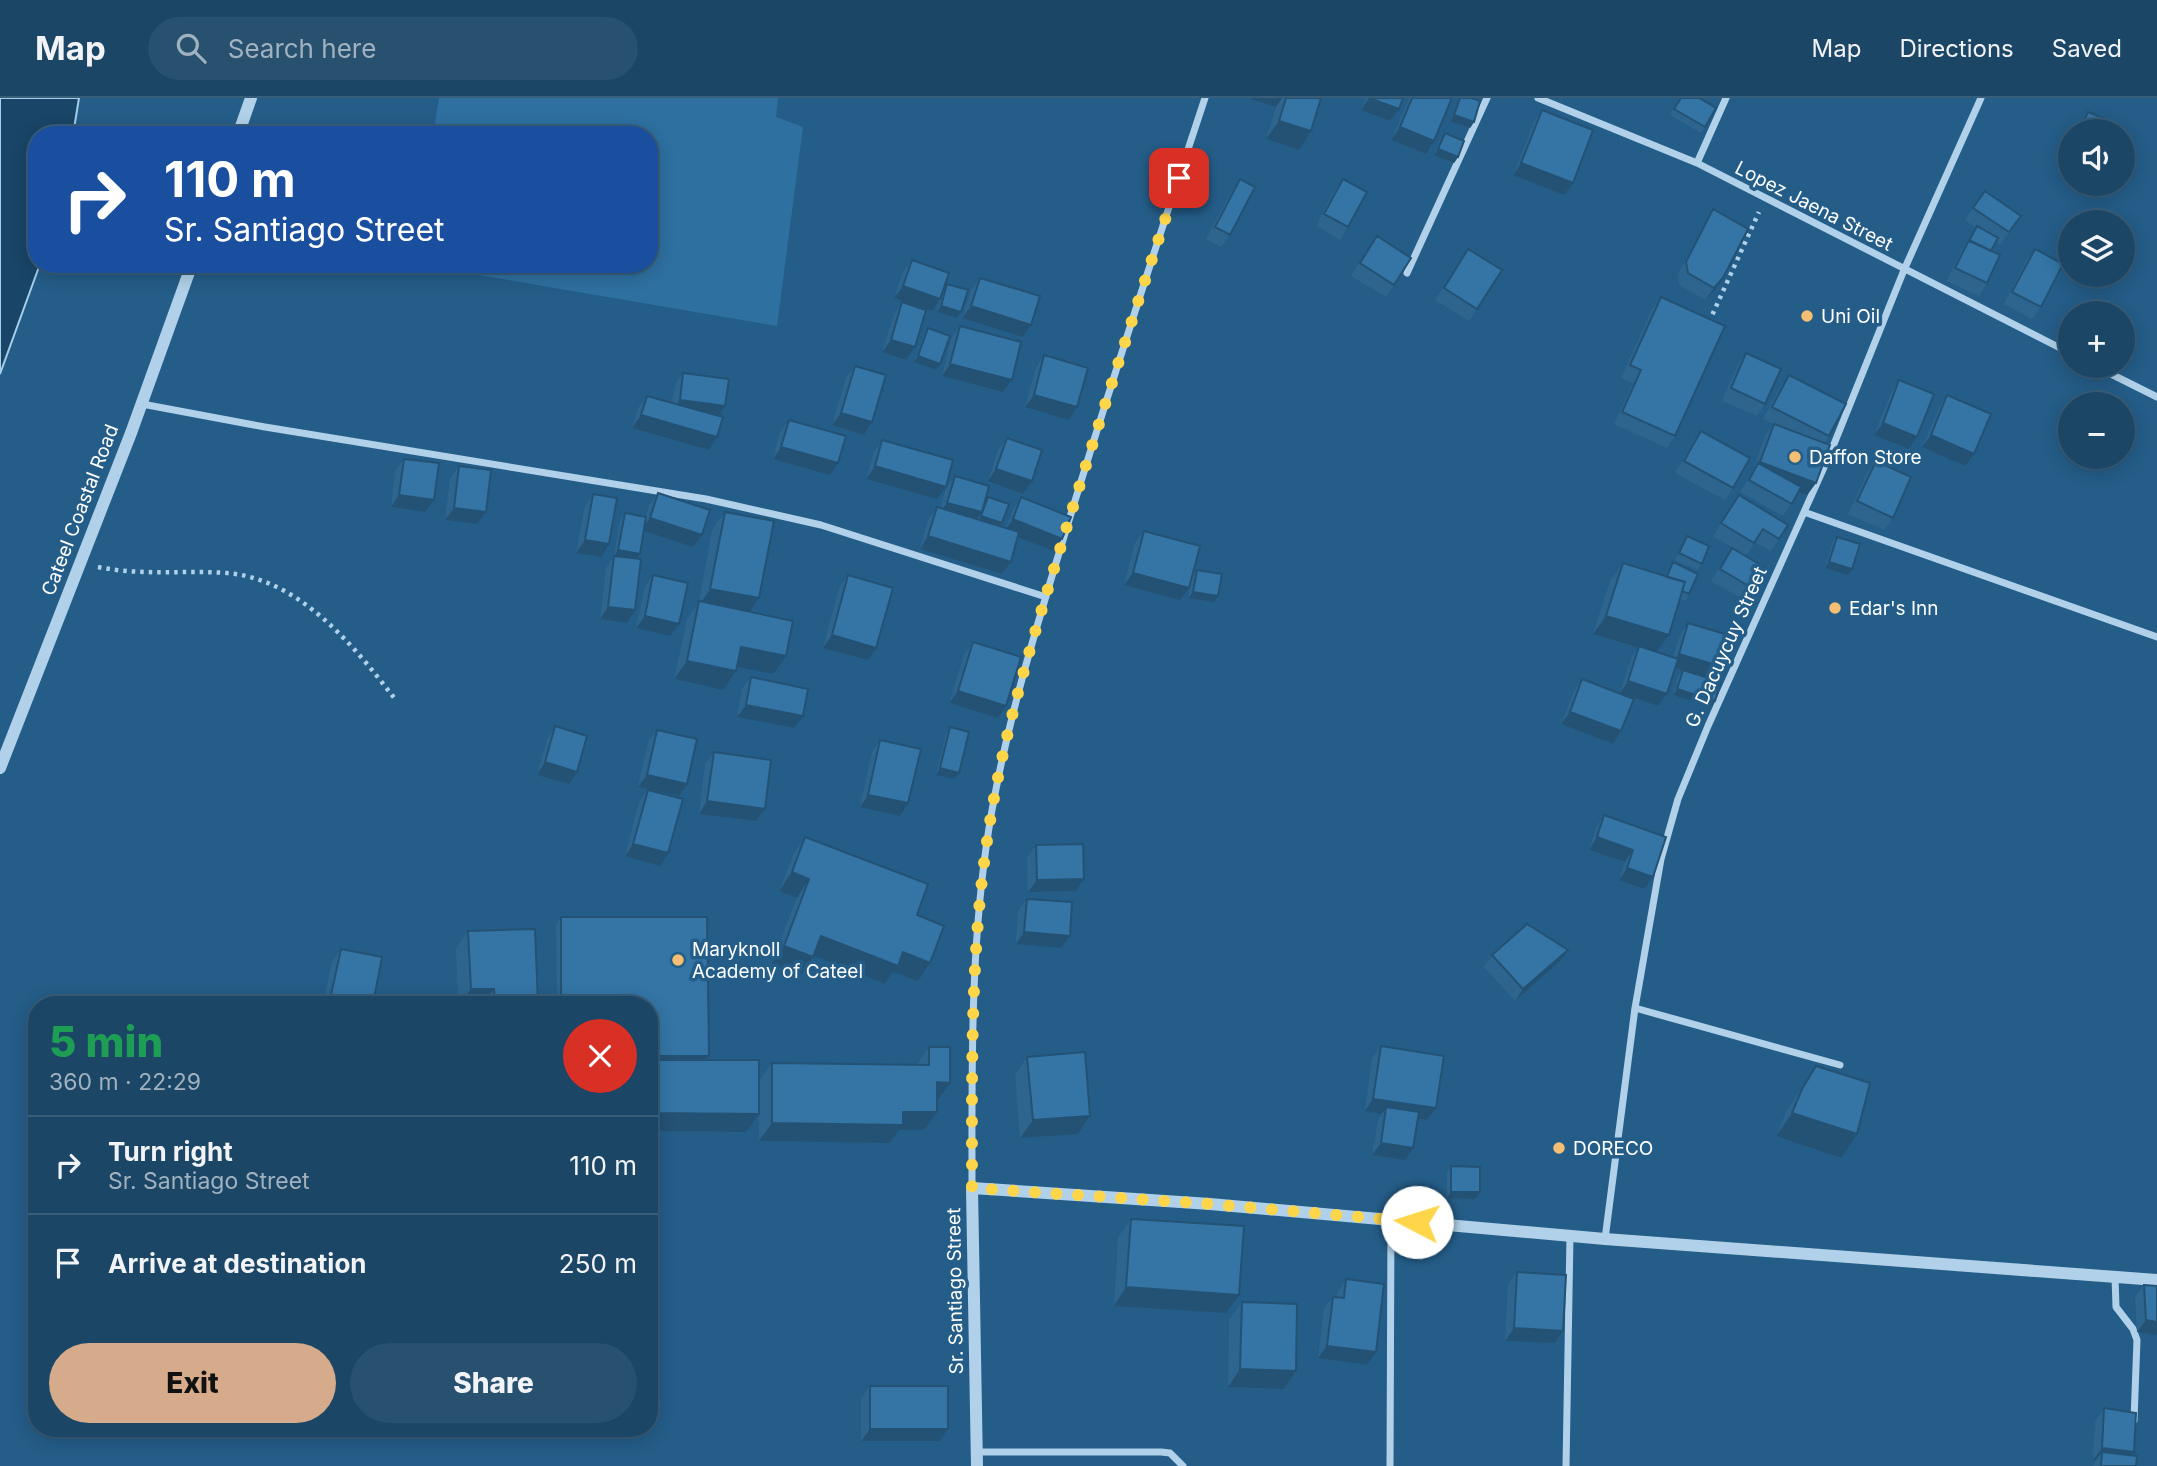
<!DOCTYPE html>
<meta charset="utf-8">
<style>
body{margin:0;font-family:Inter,sans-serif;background:#28506f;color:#f1f3f6;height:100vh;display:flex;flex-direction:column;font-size:26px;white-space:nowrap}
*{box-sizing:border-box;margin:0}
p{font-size:23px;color:#a0b1bf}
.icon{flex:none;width:38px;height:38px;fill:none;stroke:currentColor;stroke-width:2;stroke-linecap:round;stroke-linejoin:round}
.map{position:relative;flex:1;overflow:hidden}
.drawer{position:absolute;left:28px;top:898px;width:630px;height:441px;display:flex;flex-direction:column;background:#1b4666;border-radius:28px;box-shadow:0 4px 18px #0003,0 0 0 2px #395e7a}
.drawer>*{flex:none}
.guide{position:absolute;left:28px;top:28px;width:630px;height:147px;border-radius:28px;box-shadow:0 4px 18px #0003,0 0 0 2px #395e7a;background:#1a4fa0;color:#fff;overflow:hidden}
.fabs{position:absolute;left:2058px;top:21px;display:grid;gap:14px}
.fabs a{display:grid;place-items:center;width:77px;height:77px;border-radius:50%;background:#1b4666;box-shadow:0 4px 18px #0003,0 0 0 2px #395e7a;font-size:35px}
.pin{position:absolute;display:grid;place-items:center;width:60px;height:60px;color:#fff;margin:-30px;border-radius:14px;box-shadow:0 4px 10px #0006}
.me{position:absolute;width:77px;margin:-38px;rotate:275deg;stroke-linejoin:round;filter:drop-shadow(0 0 5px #0008)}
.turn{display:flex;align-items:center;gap:24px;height:147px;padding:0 21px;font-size:32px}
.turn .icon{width:91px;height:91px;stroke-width:2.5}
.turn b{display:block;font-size:49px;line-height:60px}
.round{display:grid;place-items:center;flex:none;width:74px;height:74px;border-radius:37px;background:#28506f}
.headline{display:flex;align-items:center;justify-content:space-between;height:119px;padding:0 21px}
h1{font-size:42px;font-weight:800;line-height:52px;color:#1e9e55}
.button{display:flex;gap:14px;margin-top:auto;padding:14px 21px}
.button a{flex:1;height:80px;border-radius:42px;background:#d6ab8b;color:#111;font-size:28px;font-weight:800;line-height:80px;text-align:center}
.button a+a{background:#28506f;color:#f1f3f6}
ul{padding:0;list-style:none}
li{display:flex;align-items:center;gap:21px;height:98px;padding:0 21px;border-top:2px solid #395e7a}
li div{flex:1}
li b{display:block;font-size:26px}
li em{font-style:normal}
header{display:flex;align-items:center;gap:42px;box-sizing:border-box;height:98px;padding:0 35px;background:#1b4666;border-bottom:2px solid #395e7a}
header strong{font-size:33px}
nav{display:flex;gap:38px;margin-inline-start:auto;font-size:24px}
.search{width:490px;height:63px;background:#28506f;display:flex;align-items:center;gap:18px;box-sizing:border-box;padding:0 24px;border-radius:38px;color:#a0b1bf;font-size:26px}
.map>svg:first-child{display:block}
</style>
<header>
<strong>Map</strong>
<div class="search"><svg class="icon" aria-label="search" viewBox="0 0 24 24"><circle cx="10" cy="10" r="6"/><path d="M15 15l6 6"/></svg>Search here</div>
<nav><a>Map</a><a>Directions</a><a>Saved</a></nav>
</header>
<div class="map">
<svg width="2157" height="1368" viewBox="0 0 2157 1368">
<rect width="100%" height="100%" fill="#245d88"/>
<!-- green -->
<path fill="#2e70a0" d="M439 0H778L776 19 803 29 777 228 415 166H649V37H433Z"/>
<!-- water -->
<path fill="#194568" stroke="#a4ceea" stroke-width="2" d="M0 0H79L73 37H37V166H40L0 276Z"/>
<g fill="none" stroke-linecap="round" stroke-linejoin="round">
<!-- path -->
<path stroke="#b0d1e9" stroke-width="4.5" stroke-dasharray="3.5 5" stroke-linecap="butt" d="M1709 224 1759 114
M98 469C142 478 184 472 227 475 300 481 354 548 395 601"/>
<!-- minor -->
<path stroke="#b0d1e9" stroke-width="7" d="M1538 0 1697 65 2070 255
M1697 65 1726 0
M1407 175 1487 0
M2095 268 2157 299
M142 306 265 329 706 401 821 427 1046 499
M1804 414 2157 539
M1635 910 1840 967
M972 1090C972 971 970 848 989 730 1006 624 1039 521 1070 419 1113 279 1159 139 1205 0
M1605 1141 1635 910 1661 761 1678 701 1708 628 1830 356 1904 172 1981 0
M2115 1179 2116 1209 2133 1231 2137 1242 2134 1322
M977 1354H1161L1170 1355 1183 1368
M1390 1368 1391 1122
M1566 1368 1570 1138"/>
<!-- tertiary -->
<path stroke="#b0d1e9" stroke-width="12" d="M238 37 251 0
M0 670 131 335 192 166
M977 1368 972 1090 1210 1106 1605 1141 2157 1182"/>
</g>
<!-- wall -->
<path fill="#2d658e" d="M1250 0H1321L1299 52 1266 41 1276 9 1250 1Z
M1365 0H1403L1399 11 1390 23 1361 12Z
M1409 0H1452L1426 56 1391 42Z
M1459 0H1472L1474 24 1470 30 1450 23Z
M1680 0H1699L1705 29 1701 35 1670 17Z
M1542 12 1564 97 1513 77 1534 24Z
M2088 14 2118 33H2077L2080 26Z
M1445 35 1458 59 1454 65 1434 57 1440 41Z
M2070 50V68L2064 65Z
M1240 81 1230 137 1221 149 1206 141 1231 94Z
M1343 81 1348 129 1340 142 1316 128 1334 93Z
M1985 93 2021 118 2000 147 1996 144 1991 153 1987 185 1979 198 1947 183 1960 155 1976 130 1965 122Z
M1713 111 1723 180 1715 192 1705 202 1679 187 1678 177 1705 124Z
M1377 138 1394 187 1386 199 1351 178Z
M1468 151 1477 211 1469 223 1435 202Z
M2035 151 2041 209 2032 221 2004 206 2026 163Z
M912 162 944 191 947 186 957 220 937 214 940 201 932 213 894 200 903 174Z
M980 180 1031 227 1023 239 962 220 971 192Z
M1661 199 1675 338 1667 350 1614 326 1633 285 1621 280 1652 211Z
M902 204 915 249 906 262 882 254 894 217Z
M960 228 1003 294 942 278 951 241Z
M928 230 940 266 936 272 914 264 924 236Z
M1746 255 1765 306 1757 318 1722 303 1737 268Z
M1044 257 1069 322 1025 309 1036 270Z
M855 268 872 324 864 337 832 327 846 280Z
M683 275 718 318 709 352 632 330 638 310 647 298 672 305 675 287Z
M1789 277 1829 338 1825 345 1816 385 1807 397 1799 394 1783 418 1740 394 1752 375 1765 338 1773 326 1763 321 1780 289Z
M1899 282 1917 339 1909 351 1874 337 1891 295Z
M1947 297 1965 368 1922 349 1939 310Z
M789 322 830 377 773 361 780 334Z
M1701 333 1733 390 1725 402 1675 375 1692 346Z
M1007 340 1032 383 1023 396 988 383 998 352Z
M882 342 937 401 866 381 874 354Z
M404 361 425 414 391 409 395 373Z
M1876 363 1893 420 1884 432 1848 416 1867 375Z
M459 368 477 426 445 422 450 380Z
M955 378 984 404 988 399 1002 425 1000 428 1006 430 1013 411 1021 399 1062 441 1054 453 1018 439 1011 464 1002 476 920 451 928 422 937 409 940 410 946 390Z
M658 395 702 437 693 449 644 433 640 456 637 460 635 512 627 525 600 521 606 470 614 458 620 421 625 415 646 418 649 407Z
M593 396 601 459 576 455 585 408Z
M1739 397 1779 441 1771 453 1755 444 1746 458 1713 438Z
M725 414 759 500 750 514 773 576 737 568 723 592 674 581 687 521 699 504 712 432Z
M1144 433 1180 502 1124 487 1135 445Z
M1687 438 1702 466 1697 472 1675 462 1683 444Z
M1837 439 1848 477 1825 470 1832 445Z
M1732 450 1752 490 1744 502 1711 483Z
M1673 464 1689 496 1685 503 1680 500 1669 537 1657 554 1673 559 1680 537 1688 525 1717 582 1715 603 1711 609 1673 597 1678 578 1683 572 1675 569 1667 596 1658 608 1621 596V633L1613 646 1561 626 1574 593 1582 581 1620 595 1631 560 1638 550 1593 536 1610 483 1623 465 1666 478Z
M1197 472 1214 504 1188 500 1192 478Z
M653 477 670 538 636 530 645 489Z
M848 477 868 562 823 550 839 490Z
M973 544 998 620 949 605 964 557Z
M751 579 794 630 737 619 742 591Z
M555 628 569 686 537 677 547 641Z
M950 629 959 675 955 681 936 677 946 636Z
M657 632 687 686 679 698 638 689 648 644Z
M880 642 900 718 860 709 872 654Z
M714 654 756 723 699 716 705 666Z
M648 692 660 768 625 758 639 704Z
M1604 717 1653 779 1644 791 1619 782 1625 764 1589 752 1596 730Z
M805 739 917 817 930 865 918 883 893 874 885 886 814 858 801 877 771 866 797 800 779 793 793 757Z
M1036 747 1076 793 1028 794 1027 759Z
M1027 801 1061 850 1016 846 1018 813Z
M561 819 706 962 759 1016 746 1034 649 1033V906H557L556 826Z
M468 833 538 906H458L456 851Z
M341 851 373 906H323L332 863Z
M1568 852 1559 864 1515 903 1484 869 1492 857Z
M1381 948 1436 1010 1427 1022 1418 1021 1405 1062 1372 1057 1378 1022 1382 1016 1365 1013 1372 960Z
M929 949 950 985 937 1002 924 1032H899L890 1045 759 1043V983L772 965 917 966Z
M1027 959 1090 1018 1078 1036 1020 1040 1015 977Z
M1816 968 1841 1060 1776 1038 1786 1014Z
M1451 1068 1475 1101 1447 1100V1074Z
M1131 1121 1226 1215 1114 1208 1118 1139Z
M1517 1174 1563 1233 1555 1245 1505 1243 1508 1186Z
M1346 1181 1376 1254 1367 1267 1318 1260 1324 1211 1333 1199H1337L1338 1194Z
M2144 1187 2157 1237 2137 1234 2135 1199Z
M1242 1204 1296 1273 1284 1291 1228 1289 1229 1222Z
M870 1288 939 1343H861V1300Z
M2104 1310 2134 1354 2131 1358 2136 1368H2093L2095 1363 2093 1362 2095 1323Z"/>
<!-- shaded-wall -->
<path fill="#245274" d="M1251 0H1282L1276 9 1250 1Z
M1369 0 1399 11 1390 23 1361 12Z
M1454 17 1474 24 1470 30 1450 23Z
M1279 23 1311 33 1299 52 1266 41Z
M1400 29 1434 43 1426 56 1391 42Z
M1438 51 1458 59 1454 65 1434 57Z
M2070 56V68L2064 65Z
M1521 65 1573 85 1564 97 1513 77Z
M1723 180 1715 192 1705 202 1714 190Z
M903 188 940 201 932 213 894 200Z
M941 208 961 214 957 220 937 214Z
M971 208 1031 227 1023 239 962 220Z
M891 242 915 249 906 262 882 254Z
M918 258 940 266 936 272 914 264Z
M950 266 1012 282 1003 294 942 278Z
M1034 297 1077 309 1069 322 1025 309Z
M680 302 725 308 717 320 671 314Z
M841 315 872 324 864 337 832 327Z
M641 317 717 339 709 352 632 330Z
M1883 325 1917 339 1909 351 1874 337Z
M1931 337 1974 356 1965 368 1922 349Z
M781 349 838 365 830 377 773 361Z
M1760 364 1816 385 1807 397 1752 376Z
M875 368 946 389 937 401 866 381Z
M996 371 1032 383 1023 396 988 383Z
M399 397 434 402 425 414 391 409Z
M947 405 982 414 973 427 938 417Z
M454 410 486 414 477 426 445 422Z
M981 418 1002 425 998 431 977 424Z
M650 420 702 437 693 449 641 432Z
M1013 421 1062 441 1054 453 1004 434Z
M928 438 1011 464 1002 476 920 451Z
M585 442 609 446 601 459 576 455Z
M618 452 640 456 635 462 614 458Z
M1829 464 1852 471 1848 477 1825 470Z
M1133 475 1189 490 1180 502 1124 487Z
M710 491 759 500 747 518 698 509Z
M1193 494 1218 498 1214 504 1188 500Z
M608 509 635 512 627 525 600 521Z
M645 518 679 526 670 538 636 530Z
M1606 518 1669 537 1656 555 1593 536Z
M832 537 876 550 868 562 823 550Z
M741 549 786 558 773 576 729 567Z
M1679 556 1726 570 1717 582 1670 568Z
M687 563 736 573 723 592 674 581Z
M1628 583 1667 596 1658 608 1620 595Z
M1677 591 1715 603 1711 609 1673 597Z
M958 593 1006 608 998 620 949 605Z
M746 607 803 618 794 630 737 619Z
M1570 614 1621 633 1613 646 1561 626Z
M545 664 577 674 569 686 537 677Z
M940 670 959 675 955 681 936 677Z
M647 677 687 686 679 698 638 689Z
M868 697 908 705 900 718 860 709Z
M707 703 765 711 756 723 699 716Z
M1597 739 1633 752 1625 764 1589 752Z
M633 746 668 755 660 768 625 758Z
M1627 770 1653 779 1644 791 1619 782Z
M792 774 809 781 797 800 779 793Z
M1084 781 1076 793 1028 794 1037 782Z
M1024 834 1070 838 1061 850 1016 846Z
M821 838 903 854 930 865 918 883 893 874 885 886 809 856Z
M784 848 813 859 801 877 771 866Z
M1568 852 1559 864 1515 903 1523 891Z
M471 891H494L483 906H460Z
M649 958H709L705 964H649Z
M937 984 950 985 937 1003Z
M1373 1001 1436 1010 1427 1022 1385 1016 1386 1009 1382 1016 1365 1013Z
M903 1014H937L924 1032H899L890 1045 759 1043 772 1025Z
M649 1015 759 1016 746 1034 649 1033Z
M1792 1015 1857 1036 1841 1060 1776 1038Z
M1090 1018 1078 1036 1020 1040 1033 1022Z
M1381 1045 1413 1050 1405 1062 1372 1057Z
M1451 1094H1480L1475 1101 1447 1100Z
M1126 1189 1239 1197 1226 1215 1114 1208Z
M2146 1222 2157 1224V1237L2137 1234Z
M1514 1230 1563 1233 1555 1245 1505 1243Z
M1327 1248 1376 1254 1367 1267 1318 1260Z
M1240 1271 1296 1273 1284 1291 1228 1289Z
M870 1331H948L939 1343H861Z
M2102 1350 2134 1354 2125 1366 2102 1354 2095 1363 2093 1362Z"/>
<!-- building -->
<path fill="#3475a5" stroke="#245274" stroke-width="2" d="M1286 0H1321L1311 33 1279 23Z
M1369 0H1403L1399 11Z
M1412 0H1452L1434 43 1400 29Z
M1460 0H1472L1480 3 1474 24 1454 17Z
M1681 0H1699L1716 10 1705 29 1674 11Z
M1542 12 1593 32 1573 85 1521 65Z
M2088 14 2120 27 2118 33H2080Z
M1445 35 1464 43 1458 59 1438 51Z
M1240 81 1255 89 1230 137 1215 129Z
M1343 81 1367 94 1348 129 1324 116Z
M1985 93 2021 118 2009 134 1973 110Z
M1713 111 1748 131 1723 180 1714 190 1688 175 1686 164Z
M1977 128 1998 140 1991 153 1969 143Z
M1377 138 1411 160 1394 187 1360 165Z
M1969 142 2000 157 1987 185 1955 170Z
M1468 151 1502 172 1477 211 1444 190Z
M2035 151 2063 166 2041 209 2012 194Z
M912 162 949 175 940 201 903 188Z
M980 180 1040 198 1031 227 971 208Z
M947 186 968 192 961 214 941 208Z
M1661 199 1725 228 1675 338 1622 314 1641 272 1630 267Z
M902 204 926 212 915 249 891 242Z
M960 228 1021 244 1012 282 950 266Z
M928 230 950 238 940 266 918 258Z
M1746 255 1781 271 1765 306 1731 290Z
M1044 257 1088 270 1077 309 1034 297Z
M855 268 886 277 872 324 841 315Z
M683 275 729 281 725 308 680 302Z
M1789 277 1846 306 1829 338 1772 309Z
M1899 282 1934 296 1917 339 1883 325Z
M1947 297 1991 316 1974 356 1931 337Z
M647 298 723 319 717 339 641 317Z
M789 322 846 338 838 365 781 349Z
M1774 326 1830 347 1816 385 1760 364Z
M1701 333 1750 360 1733 390 1684 363Z
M1007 340 1042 352 1032 383 996 371Z
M882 342 953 362 946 389 875 368Z
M404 361 439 365 434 402 399 397Z
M1876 363 1911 379 1893 420 1857 403Z
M1758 365 1801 389 1792 406 1749 382Z
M459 368 491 372 486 414 454 410Z
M955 378 989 388 982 414 947 405Z
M658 395 710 412 702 437 650 420Z
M593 396 617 400 609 446 585 442Z
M1739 397 1788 427 1779 441 1763 431 1754 445 1721 425Z
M988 399 1009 406 1002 425 981 418Z
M1021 399 1071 419 1062 441 1013 421Z
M937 409 1019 434 1011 464 928 438Z
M725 414 774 423 759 500 710 491Z
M625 415 646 419 640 456 618 452Z
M1144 433 1200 448 1189 490 1133 475Z
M1687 438 1709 448 1702 466 1679 455Z
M1837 439 1860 446 1852 471 1829 464Z
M1732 450 1764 469 1752 490 1720 471Z
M614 458 641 461 635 512 608 509Z
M1673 464 1698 476 1689 496 1682 493 1685 484 1667 479Z
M1623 465 1685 484 1669 537 1606 518Z
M1197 472 1222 476 1218 498 1193 494Z
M653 477 688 485 679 526 645 518Z
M848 477 893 490 876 550 832 537Z
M699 503 793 523 786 558 741 549 736 573 687 563Z
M1688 525 1735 539 1726 570 1679 556Z
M973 544 1021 559 1006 608 958 593Z
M1639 548 1678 561 1667 596 1628 583Z
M1683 572 1721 584 1715 603 1677 591Z
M751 579 808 591 803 618 746 607Z
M1582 581 1634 601 1621 633 1570 614Z
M555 628 587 638 577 674 545 664Z
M950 629 969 634 959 675 940 670Z
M657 632 697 641 687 686 647 677Z
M880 642 921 651 908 705 868 697Z
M714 654 771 662 765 711 707 703Z
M648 692 683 701 668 755 633 746Z
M1604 717 1666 739 1653 779 1627 770 1633 752 1597 739Z
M805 739 928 786 917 817 944 828 930 865 903 854 898 868 821 838 813 859 784 848 809 781 792 774Z
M1083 746 1084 781 1037 782 1036 747Z
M1027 801 1072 804 1070 838 1024 834Z
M561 819H707L709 958H649V906H561Z
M1527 826 1568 852 1523 891 1492 857Z
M535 831 538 906H495L494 891H471L468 833Z
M341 851 382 859 373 906H329Z
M1381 948 1444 958 1436 1010 1373 1001Z
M929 949H950V985L937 984V1014H903V1027L772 1025V965L929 967Z
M1085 954 1090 1018 1033 1022 1027 959Z
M649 962H759V1016L649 1015Z
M1816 968 1870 985 1857 1036 1792 1015 1802 991Z
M1386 1009 1419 1014 1413 1050 1381 1045Z
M1451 1068 1480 1069V1094H1451Z
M1131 1121 1244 1128 1239 1197 1126 1189Z
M1517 1174 1566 1177 1563 1233 1514 1230Z
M1346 1181 1384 1186 1376 1254 1327 1248 1333 1199 1344 1200Z
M2144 1187 2157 1188V1224L2146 1222Z
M1242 1204 1297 1206 1296 1273 1240 1271Z
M870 1288H948V1331H870Z
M2104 1310 2136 1315 2134 1354 2102 1350Z
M2102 1354 2137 1358 2136 1368H2101Z"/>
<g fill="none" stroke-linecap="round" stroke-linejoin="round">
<!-- route -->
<path stroke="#ffd54a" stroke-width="12" stroke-dasharray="0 21.6" d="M1179 80C1139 199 1101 318 1064 438 1035 534 1004 631 989 730 970 849 972 971 972 1090L1210 1106 1417 1124"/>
</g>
<!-- markers -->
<g fill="#f4be73" stroke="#245d88" stroke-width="2.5">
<circle cx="1807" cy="218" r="7"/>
<circle cx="1795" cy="359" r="7"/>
<circle cx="1835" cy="510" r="7"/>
<circle cx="678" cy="862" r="7"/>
<circle cx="1559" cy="1050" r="7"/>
</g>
<g text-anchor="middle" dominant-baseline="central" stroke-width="7" stroke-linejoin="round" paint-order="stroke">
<!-- street labels -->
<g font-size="19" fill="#fff" stroke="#245d88">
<text transform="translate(1814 108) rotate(27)">Lopez Jaena Street</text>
<text transform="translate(80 412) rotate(-69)">Cateel Coastal Road</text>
<text transform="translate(1726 549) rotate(-66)">G. Dacuycuy Street</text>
<text transform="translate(955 1193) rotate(-91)">Sr. Santiago Street</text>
</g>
<!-- poi labels -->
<g font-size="19" fill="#fff" stroke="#245d88" text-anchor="start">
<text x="1821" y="218">Uni Oil</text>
<text x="1809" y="359">Daffon Store</text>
<text x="1849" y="510">Edar's Inn</text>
<text x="692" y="851">Maryknoll<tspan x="692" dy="22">Academy of Cateel</tspan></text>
<text x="1573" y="1050">DORECO</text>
</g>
</g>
</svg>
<div class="fabs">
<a><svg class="icon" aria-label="sound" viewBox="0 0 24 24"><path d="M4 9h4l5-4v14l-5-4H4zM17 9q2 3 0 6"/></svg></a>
<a><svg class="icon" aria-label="layers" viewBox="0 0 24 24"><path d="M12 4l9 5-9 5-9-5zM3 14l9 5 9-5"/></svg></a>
<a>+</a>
<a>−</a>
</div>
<div class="pin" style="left:1179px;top:80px;background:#d93025"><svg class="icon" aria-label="arrive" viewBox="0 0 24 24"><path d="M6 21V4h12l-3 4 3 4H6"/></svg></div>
<svg class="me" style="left:1417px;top:1124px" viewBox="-20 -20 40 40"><circle r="19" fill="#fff"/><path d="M0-13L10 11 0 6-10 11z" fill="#ffd54a"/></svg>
<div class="guide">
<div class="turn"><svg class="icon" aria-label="right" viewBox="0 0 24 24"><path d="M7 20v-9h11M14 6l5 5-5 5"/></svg><div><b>110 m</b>Sr. Santiago Street</div></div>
</div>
<section class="drawer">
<div class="headline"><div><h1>5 min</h1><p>360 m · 22:29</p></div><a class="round" style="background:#d93025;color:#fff"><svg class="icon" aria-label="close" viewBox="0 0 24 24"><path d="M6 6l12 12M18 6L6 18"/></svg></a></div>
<ul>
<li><svg class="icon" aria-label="right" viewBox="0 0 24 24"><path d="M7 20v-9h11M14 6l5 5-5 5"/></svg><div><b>Turn right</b><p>Sr. Santiago Street</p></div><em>110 m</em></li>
<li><svg class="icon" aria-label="arrive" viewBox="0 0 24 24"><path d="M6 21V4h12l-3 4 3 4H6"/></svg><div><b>Arrive at destination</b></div><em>250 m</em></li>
</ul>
<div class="button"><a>Exit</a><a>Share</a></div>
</section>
</div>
